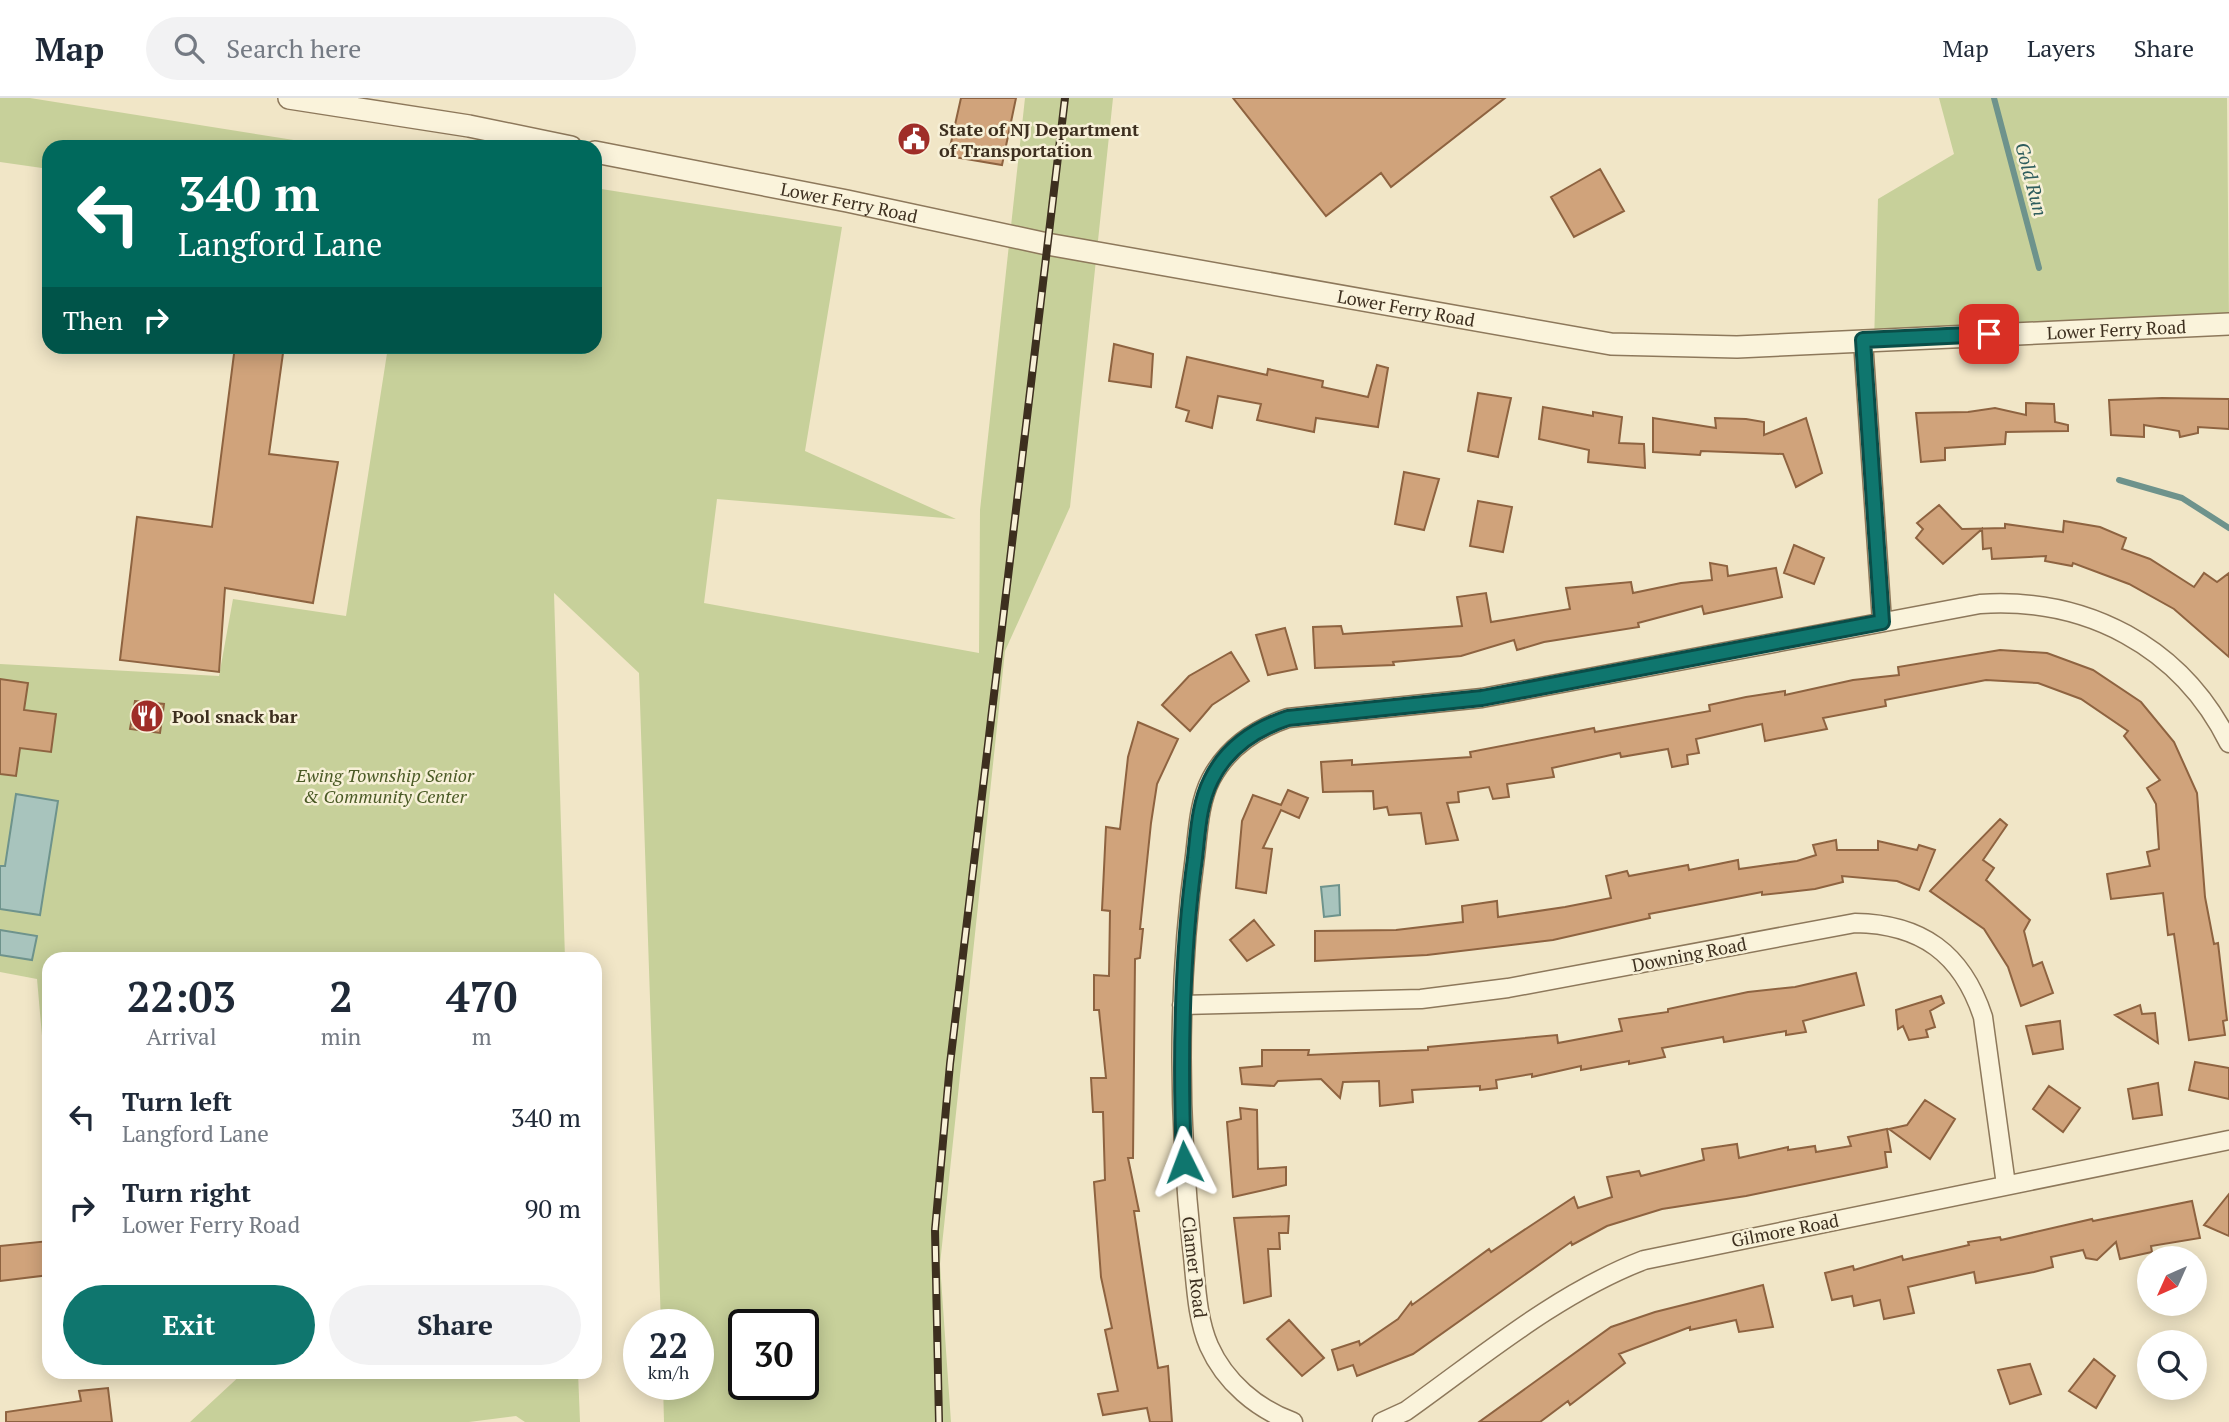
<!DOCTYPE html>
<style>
body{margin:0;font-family:"PT Serif",serif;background:#f2f2f3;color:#1f2937;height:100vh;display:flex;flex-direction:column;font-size:26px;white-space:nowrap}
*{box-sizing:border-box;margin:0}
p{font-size:23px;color:#747a83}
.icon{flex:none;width:38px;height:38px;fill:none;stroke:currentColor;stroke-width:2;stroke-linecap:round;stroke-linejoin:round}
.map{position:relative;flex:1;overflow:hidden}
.side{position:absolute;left:42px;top:854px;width:560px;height:427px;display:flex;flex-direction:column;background:#fff;border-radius:21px;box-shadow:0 4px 18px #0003}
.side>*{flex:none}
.top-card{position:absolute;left:42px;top:42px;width:560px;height:214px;border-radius:21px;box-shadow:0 4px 18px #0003;background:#00695c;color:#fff;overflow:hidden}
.needle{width:46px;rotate:225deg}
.tools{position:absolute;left:2137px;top:1148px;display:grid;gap:14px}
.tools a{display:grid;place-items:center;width:70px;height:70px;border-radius:50%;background:#fff;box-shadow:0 4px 18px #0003;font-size:35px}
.speed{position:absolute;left:623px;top:1211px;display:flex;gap:14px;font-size:35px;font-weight:700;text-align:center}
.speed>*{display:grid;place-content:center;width:91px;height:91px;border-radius:50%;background:#fff;box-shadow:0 4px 18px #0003;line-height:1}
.speed small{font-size:18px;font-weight:400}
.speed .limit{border:4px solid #111;border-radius:10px;background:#fff;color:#111}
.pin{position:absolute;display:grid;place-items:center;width:60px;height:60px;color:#fff;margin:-30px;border-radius:14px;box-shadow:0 4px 10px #0006}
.me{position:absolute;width:77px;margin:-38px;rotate:357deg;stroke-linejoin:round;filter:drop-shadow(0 0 5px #0008)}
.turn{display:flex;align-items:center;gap:24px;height:147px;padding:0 21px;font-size:32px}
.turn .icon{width:91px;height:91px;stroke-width:2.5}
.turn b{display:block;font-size:49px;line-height:60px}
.then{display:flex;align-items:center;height:66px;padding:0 21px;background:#0003;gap:14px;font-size:26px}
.eta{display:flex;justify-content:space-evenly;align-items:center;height:119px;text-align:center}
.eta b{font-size:42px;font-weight:800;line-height:49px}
.button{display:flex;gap:14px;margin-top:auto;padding:14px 21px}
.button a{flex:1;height:80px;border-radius:42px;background:#0f766e;color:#fff;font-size:28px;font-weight:800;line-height:80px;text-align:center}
.button a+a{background:#f2f2f3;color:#1f2937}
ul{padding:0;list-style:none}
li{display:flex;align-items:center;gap:21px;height:91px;padding:0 21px}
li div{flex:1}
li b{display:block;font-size:26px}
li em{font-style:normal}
header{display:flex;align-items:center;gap:42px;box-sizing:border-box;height:98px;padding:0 35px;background:#fff;border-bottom:2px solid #e0e1e3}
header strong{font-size:33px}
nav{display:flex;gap:38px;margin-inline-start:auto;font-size:24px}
.search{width:490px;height:63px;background:#f2f2f3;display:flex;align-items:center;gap:18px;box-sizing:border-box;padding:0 24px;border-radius:38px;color:#747a83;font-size:26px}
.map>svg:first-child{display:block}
</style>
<header>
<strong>Map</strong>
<div class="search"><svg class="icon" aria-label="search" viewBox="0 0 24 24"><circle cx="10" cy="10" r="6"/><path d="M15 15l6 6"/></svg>Search here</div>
<nav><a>Map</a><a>Layers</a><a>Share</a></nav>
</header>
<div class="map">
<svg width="2229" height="1324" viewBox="0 0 2229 1324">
<rect width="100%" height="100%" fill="#f1e6c7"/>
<!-- green -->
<path fill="#c7d09a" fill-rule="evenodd" d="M0 0H30L338 49H49V71L0 64Z
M1025 0H1113L1070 409 1005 553 940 1166 951 1324H664L663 1286H698V1227H661L639 575 554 495 565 861H49V1017L37 881 0 874V566L219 578 233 501 346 518 388 249 595 248V90L842 129 805 353 956 421 717 401 704 505 979 555 980 412ZM744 1227H803V1286H744Z
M1939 0H2227L2229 223 1874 245 1878 101 1954 56Z
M244 1274H578L580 1324H525L516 1318 469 1324H190Z"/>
<!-- water -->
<path fill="#a8c4bd" stroke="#6e938c" stroke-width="2" d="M16 696 58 703 40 817 0 811V768H5Z
M1339 787 1340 817 1324 819 1321 789Z
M0 832 37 838 32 862 0 857Z"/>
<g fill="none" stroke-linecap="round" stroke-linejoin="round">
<!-- stream -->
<path stroke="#6e938c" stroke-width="6" d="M1994 0 2039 170
M2119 382 2182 400 2229 430"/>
</g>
<!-- building -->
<path fill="#d0a37b" stroke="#8e6340" stroke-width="2" d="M961 0H1016L1002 67 948 58Z
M1233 0H1505L1391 89 1381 75 1326 118Z
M1600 71 1624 113 1574 139 1551 99Z
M1114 246 1153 256 1151 289 1109 283Z
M235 248H284L269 356 338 364 313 505 225 490 219 574 120 562 137 419 212 429Z
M1187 259 1267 277 1268 271 1323 283 1322 289 1368 299 1377 267 1388 270 1378 329 1316 320 1314 334 1257 322 1261 306 1218 298 1212 330 1186 323 1189 313 1176 309Z
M1478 295 1511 300 1498 359 1468 353Z
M2162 300 2229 301V331L2198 329V335L2180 339 2179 333 2144 327V339L2111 337 2109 302Z
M2026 305 2054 306 2055 324 2068 327V333L2006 334 2005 346 1945 350V362L1921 364 1916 315 1968 314 1995 310 2026 317Z
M1543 309 1593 318V314L1622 319 1619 345 1644 346 1645 370 1588 364 1589 352 1539 341Z
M1653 320 1716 330 1715 320 1746 321 1764 324V337L1806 320 1822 375 1796 389 1783 356 1701 353 1700 357 1653 354Z
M1404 374 1439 381 1424 432 1395 426Z
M1478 403 1512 409 1503 454 1470 448Z
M1939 407 1962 431 2005 430V426L2063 434 2064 423 2100 429 2126 440 2122 451 2150 461 2194 489 2204 475 2217 484 2229 475V559L2174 511 2129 486 2073 465 2072 468 2045 463 2046 458 1992 461 1991 450 1983 451 1982 431 1943 466 1916 440 1923 431 1917 425Z
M1794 447 1824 460 1814 486 1784 475Z
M1710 465 1727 468 1728 478 1776 470 1782 499 1704 516 1702 508 1638 525 1639 529 1544 544 1517 552 1514 542 1461 558 1393 564 1394 567 1315 570 1313 529 1341 528 1343 536 1462 528 1457 499 1486 495 1491 524 1570 511 1566 490 1631 484 1633 495 1681 485 1712 482Z
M1285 530 1297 571 1268 577 1256 537Z
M2000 552 2047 555 2093 572 2141 604 2174 644 2197 695 2205 799 2214 846 2218 845 2227 922 2223 923 2225 937 2189 942 2174 836 2168 837 2163 795 2111 801 2107 776 2150 768 2147 754 2159 751 2156 706 2147 690 2160 682 2124 638 2128 633 2081 601 2038 585 1986 582 1885 602 1886 608 1823 620 1827 631 1765 643 1762 626 1696 641 1699 655 1687 657 1688 666 1672 669 1668 651 1621 659 1620 655 1552 670 1554 679 1507 686 1509 699 1493 701 1489 689 1458 694 1459 704 1447 705 1458 742 1426 746 1421 715 1389 717 1387 709 1374 711 1373 693 1323 694 1321 664 1352 662V667L1471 659 1470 654 1594 630 1595 634 1710 613 1709 607 1746 599 1785 593V597L1853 582 1899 577 1898 569Z
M1231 554 1249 583 1212 607 1190 633 1162 607 1189 578Z
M0 581 28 585 24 612 56 616 51 654 20 650 16 678 0 676Z
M135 603 164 606 160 635 130 631Z
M1138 624 1178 641 1157 686 1151 725 1140 831H1143L1140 860 1135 861 1133 1060H1128L1139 1113H1134L1158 1270 1168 1268 1172 1324H1150L1147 1310 1103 1317 1098 1296 1118 1293 1105 1232 1112 1230 1101 1179 1094 1084 1105 1082 1103 1014H1093L1091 980H1106L1099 912H1094V877L1109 878 1110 813 1102 812 1106 729 1120 731 1128 659Z
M1288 692 1308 700 1299 720 1281 712 1263 750 1272 751 1266 795 1236 790 1242 723 1253 697 1281 707Z
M2000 721 2007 727 1983 762 1994 770 1986 782 2030 822 2024 833 2033 868 2042 864 2053 895 2021 908 2008 869 1984 831 1930 793Z
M1836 742 1837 752H1878V743L1917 752 1919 747 1935 752 1919 792 1897 783 1842 778 1843 784 1815 791 1762 797V794L1649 816 1650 820 1553 842 1427 857 1315 863V833L1396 832 1463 824 1462 808 1497 803 1498 819 1565 809 1611 800 1606 778 1627 773 1629 778 1688 767 1689 772 1738 762 1739 771 1797 763 1816 757 1813 747Z
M1254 822 1274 847 1247 863 1230 842Z
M1856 875 1864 907 1803 923 1806 934 1786 937V933L1724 944 1723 939 1662 950 1665 959 1629 966V963L1581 972V968L1532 979V976L1496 982 1497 990 1480 992V988L1412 992 1413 1004 1380 1008 1379 983 1343 984 1340 1000 1321 981 1278 983 1274 988 1242 986 1240 970 1262 968V952H1309L1308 957 1428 952V949L1557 937 1558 945 1622 933 1619 921 1668 914V911L1748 894 1795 889Z
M1941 898 1944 905 1930 913 1935 929 1926 932 1928 939 1909 942 1903 928 1898 931 1896 912Z
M2140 907 2142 916 2155 915 2158 945 2115 917Z
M2060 923 2063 951 2033 956 2026 928Z
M2195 964 2229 970V1001L2189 992Z
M2158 985 2162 1017 2133 1021 2128 991Z
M2049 988 2080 1010 2063 1034 2033 1011Z
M1925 1002 1955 1021 1930 1061 1889 1031 1907 1027Z
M1240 1010 1257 1012 1258 1071 1286 1069V1087L1233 1099 1227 1024 1241 1021Z
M1887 1031 1891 1054H1885L1887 1069 1746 1098 1662 1111 1607 1128 1572 1147 1571 1144 1413 1256 1357 1278 1353 1267 1338 1272 1332 1252 1359 1243 1360 1247 1398 1221 1411 1204 1412 1207 1489 1151 1491 1154 1574 1099 1578 1110 1612 1099 1607 1079 1639 1073 1641 1078 1704 1062 1702 1051 1737 1046 1739 1060 1788 1049V1052L1815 1048 1816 1054 1851 1048 1848 1039Z
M2229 1096V1138L2204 1127Z
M2192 1103 2200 1140 2151 1148 2152 1154 2120 1161 2116 1144 2097 1162 2086 1160 2083 1152 2051 1159 2053 1169 2034 1174 1976 1185 1974 1174 1908 1189 1914 1215 1884 1221 1880 1202 1854 1208 1852 1198 1832 1202 1825 1175 1853 1168 1854 1172 1902 1158 1903 1162 1969 1147 1968 1144 2000 1139 2001 1142 2092 1121 2093 1123Z
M1289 1118 1288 1135H1279L1280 1151H1268L1271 1198 1244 1205 1234 1120Z
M49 1143V1177L0 1183V1148Z
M1763 1187 1773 1229 1739 1234 1736 1222 1690 1232V1229L1619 1256 1625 1265 1570 1307 1568 1303 1540 1324H1479L1611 1229 1655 1214Z
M1289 1222 1324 1260 1302 1278 1267 1241Z
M2094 1261 2115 1278 2096 1310 2069 1293Z
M2030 1266 2041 1296 2010 1306 1998 1272Z
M108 1290 112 1324H6V1314L81 1303 79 1293Z"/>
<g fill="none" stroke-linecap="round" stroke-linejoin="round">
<defs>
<path id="minor" d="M1863 242 1882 524
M1182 907 1421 901 1508 890 1855 825C1921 826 1962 855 1983 919L2006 1087
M1293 1324C1257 1311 1225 1284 1209 1248 1196 1218 1196 1182 1192 1149 1178 1019 1177 888 1195 758 1198 733 1199 704 1211 681 1228 649 1255 631 1288 620L1482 600 1980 506C2086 499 2181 548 2229 645
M1382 1324 1406 1313C1482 1259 1556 1196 1644 1162L2229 1042"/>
<g id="tertiary">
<path d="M289 0 469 28 571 49"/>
<path id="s1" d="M595 54 847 103 1047 146 1611 246 1737 249 2229 226"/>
</g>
</defs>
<!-- minor casing -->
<use href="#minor" stroke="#8d785b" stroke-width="21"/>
<!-- tertiary casing -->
<use href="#tertiary" stroke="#8d785b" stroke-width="24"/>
<!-- minor -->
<use href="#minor" stroke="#faf3db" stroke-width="18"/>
<!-- tertiary -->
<use href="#tertiary" stroke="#faf3db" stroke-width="21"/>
<defs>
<path id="rail" d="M939 1324 935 1132 950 966 1065 0"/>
</defs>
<!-- rail casing -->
<use href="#rail" stroke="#3d2f1f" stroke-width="8"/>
<!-- rail -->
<use href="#rail" stroke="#f7f0d7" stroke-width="5" stroke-dasharray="16" stroke-linecap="butt"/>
</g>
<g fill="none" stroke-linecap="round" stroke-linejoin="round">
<defs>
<path id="route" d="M1184 1064C1180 963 1181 861 1195 760 1198 734 1199 706 1211 682 1227 649 1255 631 1288 620L1482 600 1882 524 1863 242 1989 236"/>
</defs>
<!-- route casing -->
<use href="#route" stroke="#0a4d48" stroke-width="18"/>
<!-- route -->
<use href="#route" stroke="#0f766e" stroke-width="12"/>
</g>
<!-- icons -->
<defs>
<symbol id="civic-disc" viewBox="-11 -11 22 22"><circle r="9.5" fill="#9f2d28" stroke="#f7f0d7"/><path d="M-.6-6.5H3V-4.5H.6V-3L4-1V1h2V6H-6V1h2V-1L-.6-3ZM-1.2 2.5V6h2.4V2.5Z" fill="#fff"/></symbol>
<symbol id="restaurant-disc" viewBox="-11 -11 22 22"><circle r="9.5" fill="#9f2d28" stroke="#f7f0d7"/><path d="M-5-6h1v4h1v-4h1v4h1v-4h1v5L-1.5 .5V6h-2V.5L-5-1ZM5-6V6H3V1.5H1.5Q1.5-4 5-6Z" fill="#fff"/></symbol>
</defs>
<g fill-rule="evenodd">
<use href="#civic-disc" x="895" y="22" width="38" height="38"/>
<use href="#restaurant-disc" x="128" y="599" width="38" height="38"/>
</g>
<g text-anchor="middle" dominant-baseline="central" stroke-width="5" stroke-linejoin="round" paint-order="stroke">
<!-- poi labels -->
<g font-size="18" font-weight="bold" fill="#3d2f1f" stroke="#f7f0d7" text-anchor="start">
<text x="939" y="31">State of NJ Department<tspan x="939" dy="21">of Transportation</tspan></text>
<text x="172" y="618">Pool snack bar</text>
</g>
<!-- street labels -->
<g font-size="18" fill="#3d2f1f" stroke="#f7f0d7">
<text stroke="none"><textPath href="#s1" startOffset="259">Lower Ferry Road</textPath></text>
<text stroke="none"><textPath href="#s1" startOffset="826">Lower Ferry Road</textPath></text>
<text stroke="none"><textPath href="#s1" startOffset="1540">Lower Ferry Road</textPath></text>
<text transform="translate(1689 856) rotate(-11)">Downing Road</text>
<text transform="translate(1785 1132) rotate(-11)">Gilmore Road</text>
<text transform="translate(1195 1169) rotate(83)">Clamer Road</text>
</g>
<!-- park labels -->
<g font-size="18" font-style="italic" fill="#4a5a25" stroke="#f7f0d7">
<text x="385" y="677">Ewing Township Senior<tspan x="385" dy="21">&amp; Community Center</tspan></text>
</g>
<!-- water labels -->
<g font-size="19" font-style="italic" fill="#2e5d5d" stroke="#f7f0d7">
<text transform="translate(2032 81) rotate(75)">Gold Run</text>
</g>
</g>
</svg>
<div class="tools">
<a><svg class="needle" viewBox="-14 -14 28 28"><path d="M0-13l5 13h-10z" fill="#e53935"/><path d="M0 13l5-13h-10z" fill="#747a83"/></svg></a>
<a><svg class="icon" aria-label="search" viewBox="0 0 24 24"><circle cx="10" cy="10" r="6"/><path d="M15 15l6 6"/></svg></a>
</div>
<div class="speed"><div>22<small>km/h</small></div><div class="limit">30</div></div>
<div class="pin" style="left:1989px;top:236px;background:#d93025"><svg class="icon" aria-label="arrive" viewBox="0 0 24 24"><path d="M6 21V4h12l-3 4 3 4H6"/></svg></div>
<svg class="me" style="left:1184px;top:1064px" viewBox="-20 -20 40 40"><path d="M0-17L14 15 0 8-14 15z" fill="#0f766e" stroke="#fff" stroke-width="4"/></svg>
<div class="top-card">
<div class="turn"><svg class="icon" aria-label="left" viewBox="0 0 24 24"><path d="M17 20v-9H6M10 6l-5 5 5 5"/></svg><div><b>340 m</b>Langford Lane</div></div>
<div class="then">Then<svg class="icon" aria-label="right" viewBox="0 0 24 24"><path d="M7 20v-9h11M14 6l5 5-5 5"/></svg></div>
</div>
<section class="side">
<div class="eta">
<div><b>22:03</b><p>Arrival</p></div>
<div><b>2</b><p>min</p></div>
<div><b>470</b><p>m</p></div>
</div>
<ul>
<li><svg class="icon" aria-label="left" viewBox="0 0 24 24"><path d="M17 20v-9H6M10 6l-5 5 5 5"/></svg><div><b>Turn left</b><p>Langford Lane</p></div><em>340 m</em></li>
<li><svg class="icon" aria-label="right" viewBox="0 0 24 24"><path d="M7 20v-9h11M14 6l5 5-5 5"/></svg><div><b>Turn right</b><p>Lower Ferry Road</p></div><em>90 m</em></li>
</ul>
<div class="button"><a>Exit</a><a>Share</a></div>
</section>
</div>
